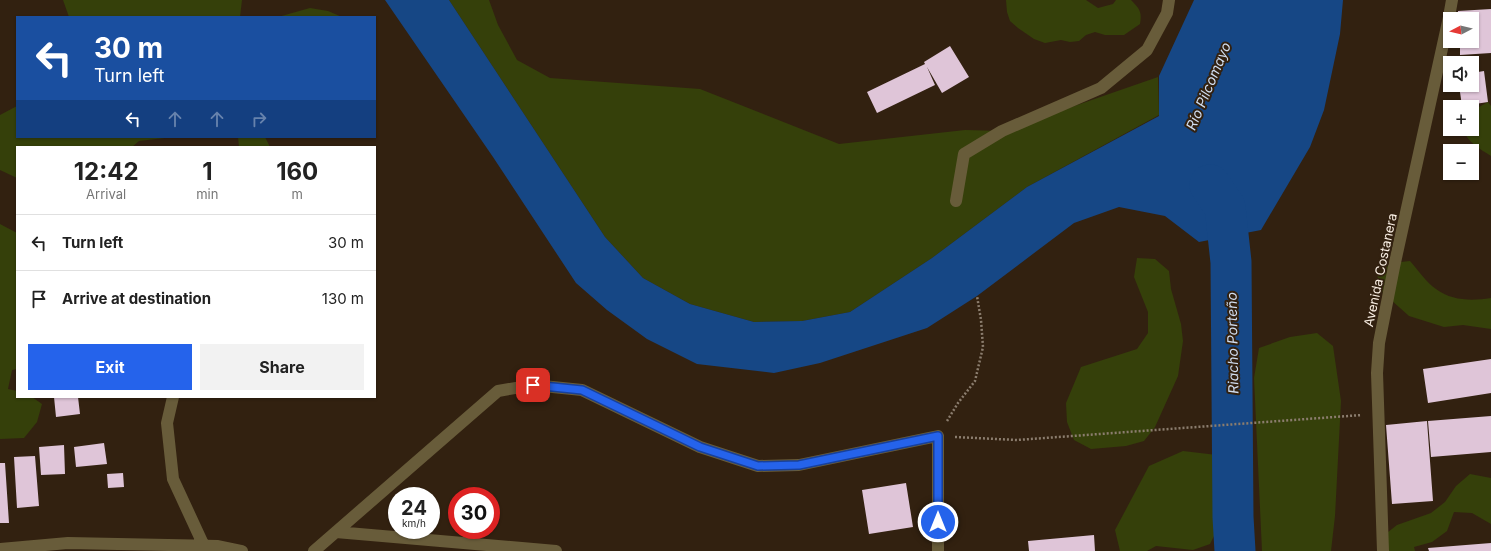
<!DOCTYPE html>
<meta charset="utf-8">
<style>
body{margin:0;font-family:Inter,sans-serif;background:#f2f2f2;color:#222;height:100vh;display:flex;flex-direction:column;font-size:15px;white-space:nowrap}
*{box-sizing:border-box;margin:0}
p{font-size:13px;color:#767676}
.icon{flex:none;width:22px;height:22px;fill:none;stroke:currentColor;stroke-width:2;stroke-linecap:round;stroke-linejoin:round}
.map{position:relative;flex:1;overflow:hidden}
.details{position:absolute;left:16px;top:146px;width:360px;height:252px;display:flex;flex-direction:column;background:#fff;border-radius:0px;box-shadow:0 1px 3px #0004}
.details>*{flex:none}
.hud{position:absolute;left:16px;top:16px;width:360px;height:122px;border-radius:0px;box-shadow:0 1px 3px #0004;background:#1a4fa0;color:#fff;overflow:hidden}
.needle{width:26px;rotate:263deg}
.controls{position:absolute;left:1443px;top:12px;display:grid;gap:8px}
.controls a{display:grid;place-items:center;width:36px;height:36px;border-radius:0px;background:#fff;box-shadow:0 1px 3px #0004;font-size:20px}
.speed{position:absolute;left:388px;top:487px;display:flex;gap:8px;font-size:20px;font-weight:700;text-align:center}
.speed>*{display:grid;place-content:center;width:52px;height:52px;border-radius:50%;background:#fff;box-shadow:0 1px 3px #0004;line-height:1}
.speed small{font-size:10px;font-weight:400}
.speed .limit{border:6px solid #d22;background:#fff;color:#111}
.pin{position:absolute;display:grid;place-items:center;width:34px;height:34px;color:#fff;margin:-17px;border-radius:8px;box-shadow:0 2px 6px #0006}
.me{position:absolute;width:44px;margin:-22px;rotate:0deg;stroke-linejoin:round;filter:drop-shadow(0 0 3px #0008)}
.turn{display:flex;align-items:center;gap:14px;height:84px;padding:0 12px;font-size:18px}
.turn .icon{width:52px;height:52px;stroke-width:2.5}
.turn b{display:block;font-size:28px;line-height:34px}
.lanes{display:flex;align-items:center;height:38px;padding:0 12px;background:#0003;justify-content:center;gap:20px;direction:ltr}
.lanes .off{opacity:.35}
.eta{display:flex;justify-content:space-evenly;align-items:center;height:68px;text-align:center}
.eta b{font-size:24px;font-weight:700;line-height:28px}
.button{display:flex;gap:8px;margin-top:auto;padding:8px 12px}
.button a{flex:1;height:46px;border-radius:0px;background:#2563eb;color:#fff;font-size:16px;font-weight:700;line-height:46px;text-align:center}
.button a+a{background:#f2f2f2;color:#222}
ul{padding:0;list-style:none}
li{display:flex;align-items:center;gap:12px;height:56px;padding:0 12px;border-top:1px solid #e0e0e0}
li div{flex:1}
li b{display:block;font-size:15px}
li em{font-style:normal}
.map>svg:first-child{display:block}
</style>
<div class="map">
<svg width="1491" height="551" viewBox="0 0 1491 551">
<rect width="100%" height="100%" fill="#322110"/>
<!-- green -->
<path fill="#35400a" d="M63 0H242L240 17H69Z
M449 0H489L498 25 517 60 550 78 700 89 839 144 965 130 1002 131 1158 77 1159 115 1027 187 932 258 850 312 802 321 754 322 690 304 643 278 605 237Z
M1006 0H1086L1098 8 1113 4 1116 0H1131C1140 9 1142 12 1140 24L1124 35H1105L1095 32 1086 35 1079 41 1070 42 1061 40 1045 43 1034 39 1018 28 1010 21 1007 12Z
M310 8 328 11 342 17H278Z
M1488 102 1491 106V156C1480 149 1467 142 1463 129H1472V111Z
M17 106V137H173L139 141 132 147H17V178L0 170V115Z
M238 137H265L270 147H239Z
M0 224 17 233V369L12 370 8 389 17 391V397H32L42 404 37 422 24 438 0 439Z
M1137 258 1155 259 1169 271 1171 289 1181 324 1183 341 1178 376 1155 427 1144 441 1126 446 1091 449 1074 440 1067 422 1066 403 1081 367 1137 349 1148 333V312L1134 277Z
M1410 261C1418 270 1426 282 1436 289 1452 301 1472 301 1491 298V329L1463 325 1444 327 1409 316 1381 291 1377 274 1392 263Z
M1317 333 1333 346 1341 401 1335 516 1331 551H1262L1254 378 1259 348 1290 337Z
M1183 451 1217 455 1227 510 1210 544 1193 550 1156 546 1147 551H1120L1115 530 1149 466Z
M1470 474 1491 478V524L1472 513 1454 512 1447 531 1432 542 1414 547 1415 551H1379L1383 536 1397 525 1431 513 1445 502 1456 486Z"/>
<!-- water -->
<path fill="#164785" d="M385 0H449L605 237 643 278 690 304 754 322 802 321 850 312 932 258 1027 187 1159 116V76L1194 0H1343L1340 34 1324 110 1310 147 1261 230 1199 242 1165 216 1119 207 1074 223 977 296 927 328 820 363 774 373 697 364 647 339 607 310 576 283 493 157Z"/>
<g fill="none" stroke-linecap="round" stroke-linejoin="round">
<!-- river -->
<path stroke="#164785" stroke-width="41" d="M1210 185 1225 207 1231 262 1233 517 1235 551"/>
</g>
<!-- building -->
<path fill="#dfc5d8" d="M1491 9V53L1460 55V41H1472V19H1458V11Z
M950 46 969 77 942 93 927 67 935 85 877 113 867 92 925 64 924 62Z
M1484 71 1488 102 1462 106 1459 85H1472V73Z
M1491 359V393L1428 403 1423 369Z
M54 397H78L80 414 56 417Z
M1491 416V452L1431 457 1428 421Z
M1427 421 1433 501 1392 504 1386 425Z
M104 443 107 464 76 467 74 447Z
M64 445 65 474 41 475 39 447Z
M35 456 39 506 17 508 14 457Z
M0 463H5L9 523H0Z
M123 473 124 487 108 488 107 474Z
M906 483 913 527 869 534 862 490Z
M1094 535 1095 551H1029L1028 541Z
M1491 543V551H1429L1428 548Z"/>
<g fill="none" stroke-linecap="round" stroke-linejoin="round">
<!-- path -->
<path stroke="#8b7d6e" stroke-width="2.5" stroke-dasharray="2 2" stroke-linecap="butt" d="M947 421 958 403 975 381 983 347 981 320 977 296
M955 437 1017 440 1362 415"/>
<!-- minor -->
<path stroke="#685c3a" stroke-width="12" d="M956 201 964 154 1002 131 1101 88 1147 50 1167 13 1169 0
M173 397 167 423 173 479 204 546
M336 532 556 551
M0 549 68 543 218 546 242 551
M314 551 498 391 533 385 582 390 700 447 758 466 799 465 938 436V551
M1383 551 1377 373 1379 343 1394 267 1449 17 1452 0"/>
</g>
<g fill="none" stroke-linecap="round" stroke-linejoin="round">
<defs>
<path id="route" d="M533 385 582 390 700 447 758 466 799 465 938 436V522"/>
</defs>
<!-- route casing -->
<use href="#route" stroke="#184099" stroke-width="10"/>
<!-- route -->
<use href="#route" stroke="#2563eb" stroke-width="7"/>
</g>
<g text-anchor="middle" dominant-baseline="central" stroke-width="4" stroke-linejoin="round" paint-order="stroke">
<!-- street labels -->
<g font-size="13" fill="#f9eee3" stroke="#322110">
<text transform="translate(1380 270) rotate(-78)">Avenida Costanera</text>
</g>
<!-- water labels -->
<g font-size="14" font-style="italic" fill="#d0ddf0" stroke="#322110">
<text transform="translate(1208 86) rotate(-67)">Río Pilcomayo</text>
<text transform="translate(1232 343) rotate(-91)">Riacho Porteño</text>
</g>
</g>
</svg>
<div class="controls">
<a><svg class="needle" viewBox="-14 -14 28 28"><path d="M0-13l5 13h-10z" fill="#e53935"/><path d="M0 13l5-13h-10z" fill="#767676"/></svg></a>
<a><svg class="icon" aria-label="sound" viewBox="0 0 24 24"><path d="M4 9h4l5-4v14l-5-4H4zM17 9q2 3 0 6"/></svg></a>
<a>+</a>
<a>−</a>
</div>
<div class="speed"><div>24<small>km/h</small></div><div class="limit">30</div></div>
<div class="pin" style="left:533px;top:385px;background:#d93025"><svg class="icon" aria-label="arrive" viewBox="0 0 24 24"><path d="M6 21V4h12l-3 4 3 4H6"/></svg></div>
<svg class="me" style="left:938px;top:522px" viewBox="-20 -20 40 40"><circle r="17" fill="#2563eb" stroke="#fff" stroke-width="3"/><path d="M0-11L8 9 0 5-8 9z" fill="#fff"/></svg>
<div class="hud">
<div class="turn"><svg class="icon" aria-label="left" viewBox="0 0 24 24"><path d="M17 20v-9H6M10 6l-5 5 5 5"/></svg><div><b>30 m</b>Turn left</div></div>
<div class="lanes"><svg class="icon" aria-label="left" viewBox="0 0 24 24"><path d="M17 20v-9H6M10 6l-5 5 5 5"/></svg><svg class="icon off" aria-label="ahead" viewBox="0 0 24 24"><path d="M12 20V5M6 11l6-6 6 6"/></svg><svg class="icon off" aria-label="ahead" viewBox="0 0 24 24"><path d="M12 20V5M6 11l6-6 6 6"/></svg><svg class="icon off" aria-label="right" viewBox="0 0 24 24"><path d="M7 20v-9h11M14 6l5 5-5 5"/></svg></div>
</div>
<section class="details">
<div class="eta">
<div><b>12:42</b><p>Arrival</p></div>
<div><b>1</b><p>min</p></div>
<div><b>160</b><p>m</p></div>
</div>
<ul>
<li><svg class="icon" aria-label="left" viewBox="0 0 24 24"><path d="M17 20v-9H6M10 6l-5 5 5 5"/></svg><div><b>Turn left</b></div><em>30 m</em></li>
<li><svg class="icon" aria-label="arrive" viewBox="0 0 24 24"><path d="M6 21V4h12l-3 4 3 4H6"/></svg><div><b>Arrive at destination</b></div><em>130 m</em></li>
</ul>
<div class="button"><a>Exit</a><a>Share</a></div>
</section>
</div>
